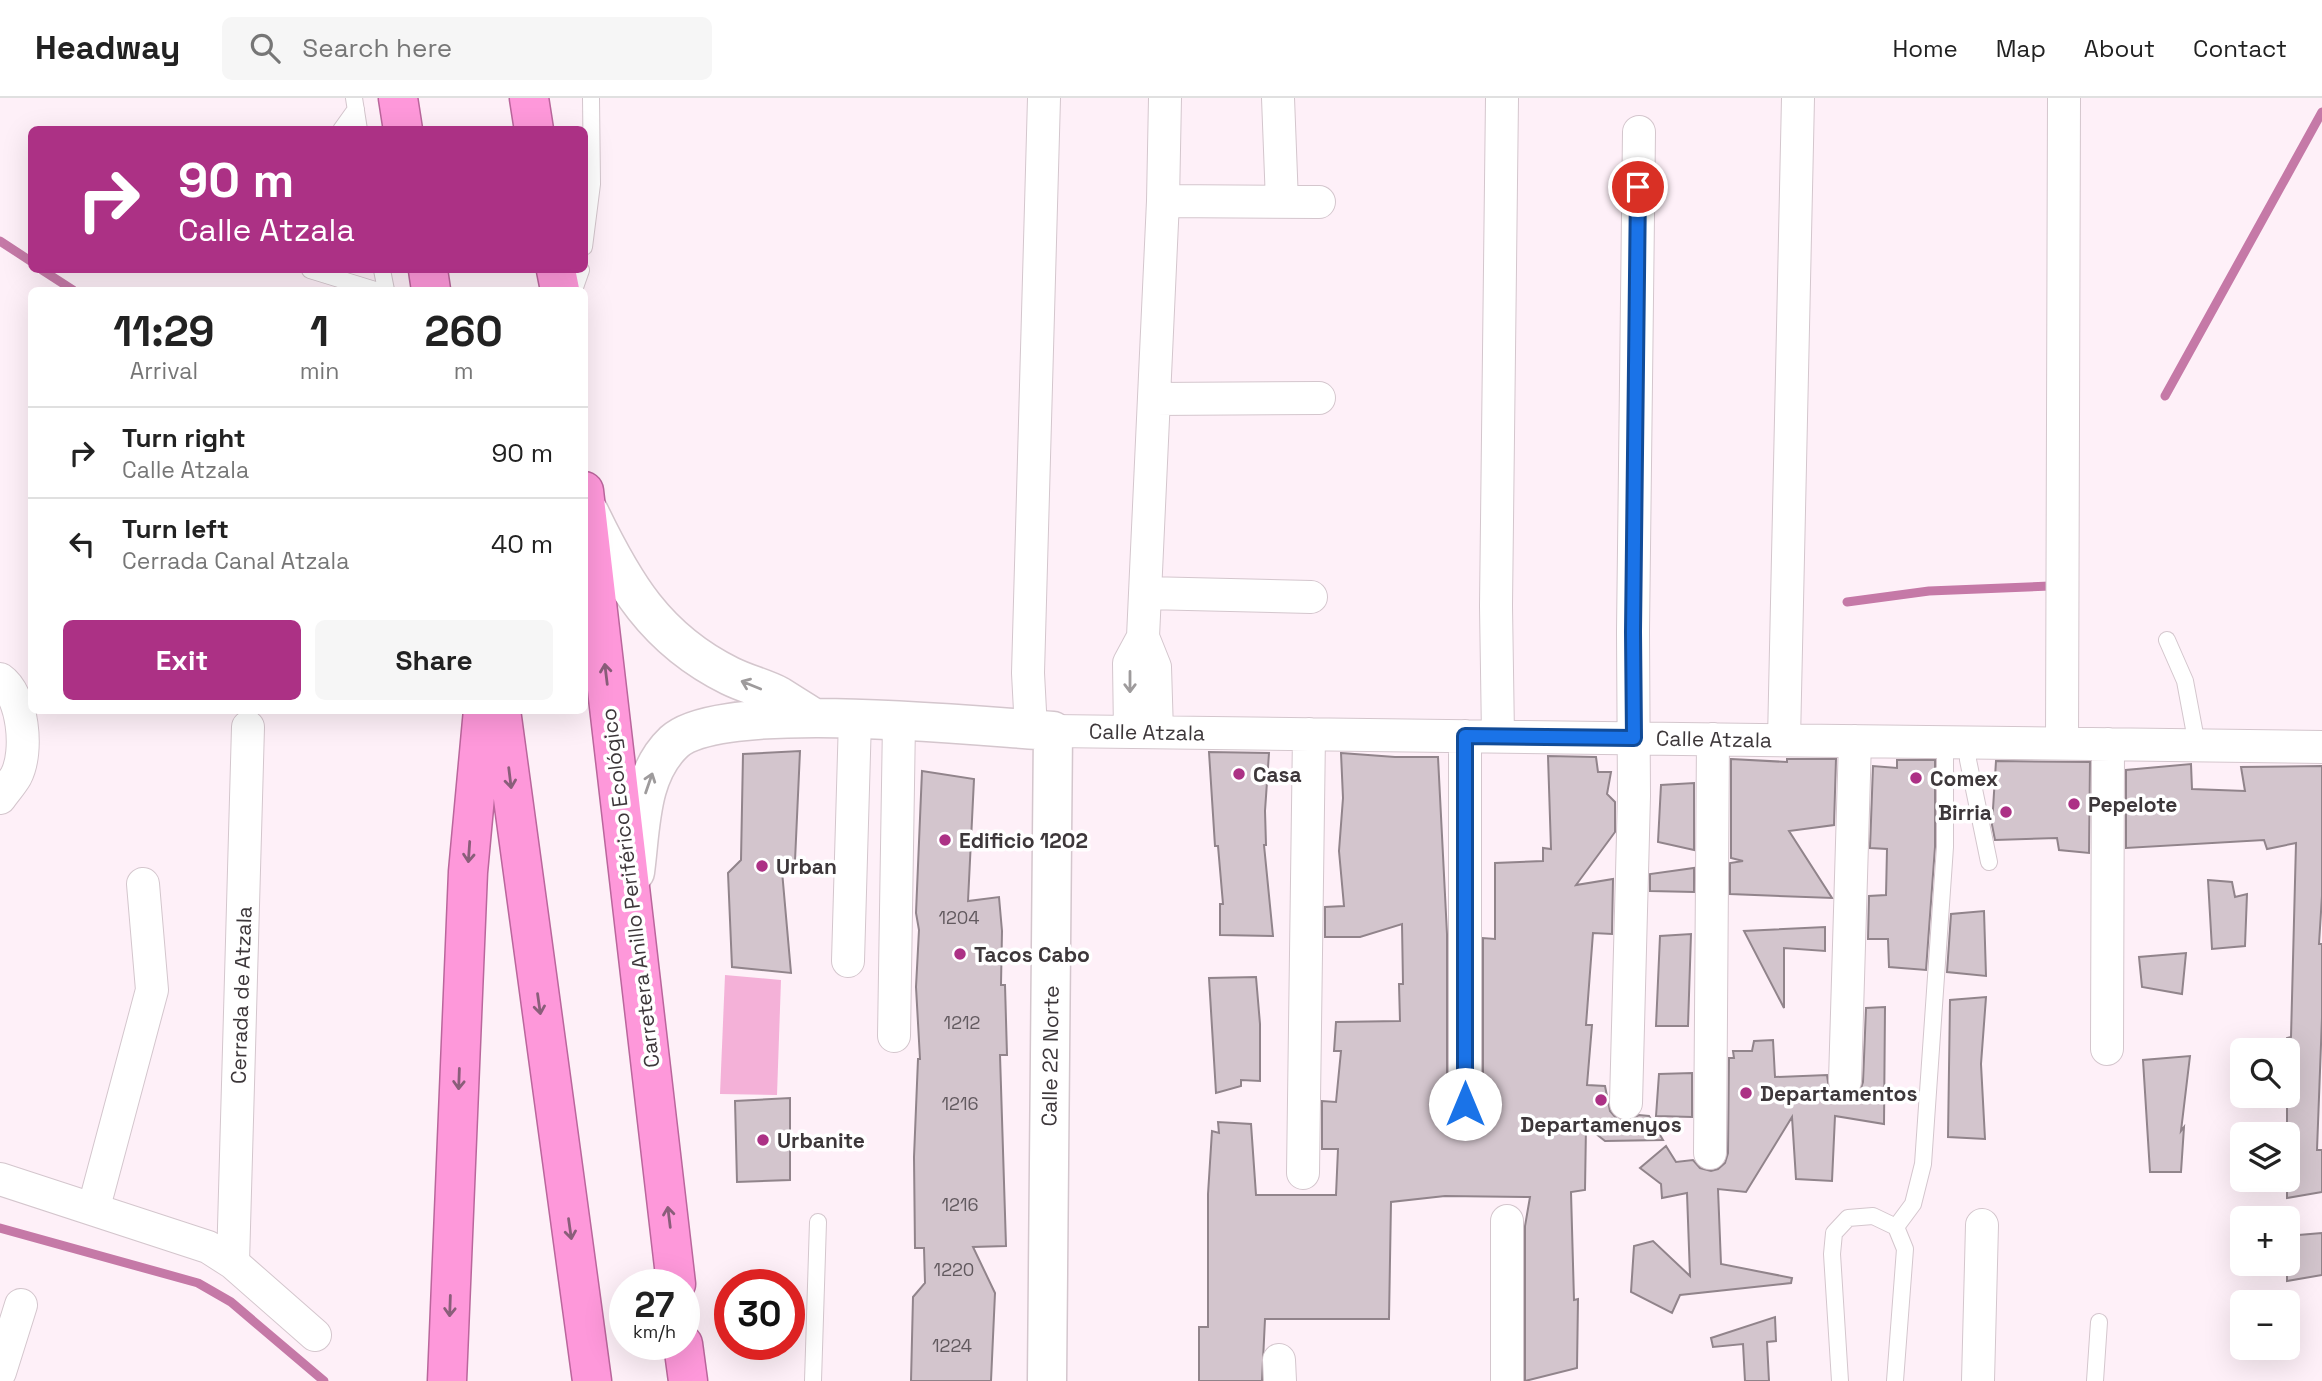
<!DOCTYPE html>
<meta charset="utf-8">
<style>
body{margin:0;font-family:"Space Grotesk",sans-serif;background:#f6f6f6;color:#222;height:100vh;display:flex;flex-direction:column;font-size:26px;white-space:nowrap}
*{box-sizing:border-box;margin:0}
p{font-size:23px;color:#767676}
.icon{flex:none;width:38px;height:38px;fill:none;stroke:currentColor;stroke-width:2;stroke-linecap:round;stroke-linejoin:round}
.map{position:relative;flex:1;overflow:hidden}
.sheet{position:absolute;left:28px;top:189px;width:560px;height:427px;display:flex;flex-direction:column;background:#fff;border-radius:10px;box-shadow:0 7px 28px #0002}
.sheet>*{flex:none}
.banner{position:absolute;left:28px;top:28px;width:560px;height:147px;border-radius:10px;box-shadow:0 7px 28px #0002;background:#ac3185;color:#fff;overflow:hidden}
.buttons{position:absolute;left:2230px;top:940px;display:grid;gap:14px}
.buttons a{display:grid;place-items:center;width:70px;height:70px;border-radius:10px;background:#fff;box-shadow:0 7px 28px #0002;font-size:35px}
.speed{position:absolute;left:609px;top:1171px;display:flex;gap:14px;font-size:35px;font-weight:700;text-align:center}
.speed>*{display:grid;place-content:center;width:91px;height:91px;border-radius:50%;background:#fff;box-shadow:0 7px 28px #0002;line-height:1}
.speed small{font-size:18px;font-weight:400}
.speed .limit{border:10px solid #d22;background:#fff;color:#111}
.pin{position:absolute;display:grid;place-items:center;width:60px;height:60px;color:#fff;margin:-30px;border:4px solid #fff;border-radius:50%;box-shadow:0 2px 7px #0007}
.me{position:absolute;width:77px;margin:-38px;rotate:0deg;stroke-linejoin:round;filter:drop-shadow(0 0 5px #0008)}
.turn{display:flex;align-items:center;gap:24px;height:147px;padding:0 35px;font-size:32px}
.turn .icon{width:91px;height:91px;stroke-width:2.5}
.turn b{display:block;font-size:49px;line-height:60px}
.eta{display:flex;justify-content:space-evenly;align-items:center;height:119px;text-align:center}
.eta b{font-size:42px;font-weight:600;line-height:49px}
.cta{display:flex;gap:14px;margin-top:auto;padding:14px 35px}
.cta a{flex:1;height:80px;border-radius:10px;background:#ac3185;color:#fff;font-size:28px;font-weight:600;line-height:80px;text-align:center}
.cta a+a{background:#f6f6f6;color:#222}
ul{padding:0;list-style:none}
li{display:flex;align-items:center;gap:21px;height:91px;padding:0 35px;border-top:2px solid #e0e0e0}
li div{flex:1}
li b{display:block;font-size:26px}
li em{font-style:normal}
header{display:flex;align-items:center;gap:42px;box-sizing:border-box;height:98px;padding:0 35px;background:#fff;border-bottom:2px solid #e0e0e0}
header strong{font-size:33px}
nav{display:flex;gap:38px;margin-inline-start:auto;font-size:24px}
.search{width:490px;height:63px;background:#f6f6f6;display:flex;align-items:center;gap:18px;box-sizing:border-box;padding:0 24px;border-radius:10px;color:#767676;font-size:26px}
.map>svg:first-child{display:block}
</style>
<header>
<strong>Headway</strong>
<div class="search"><svg class="icon" aria-label="search" viewBox="0 0 24 24"><circle cx="10" cy="10" r="6"/><path d="M15 15l6 6"/></svg>Search here</div>
<nav><a>Home</a><a>Map</a><a>About</a><a>Contact</a></nav>
</header>
<div class="map">
<svg width="2322" height="1283" viewBox="0 0 2322 1283">
<rect width="100%" height="100%" fill="#fef0f8"/>
<!-- green -->
<path fill="#f4b1d8" d="M725 877 781 882 777 997 720 996Z"/>
<g fill="none" stroke-linecap="round" stroke-linejoin="round">
<!-- stream -->
<path stroke="#c579a7" stroke-width="9" d="M0 143 32 164
M42 172 73 192
M2165 298 2322 14
M1847 504 1929 493 2050 488
M0 1130 198 1185 231 1204 324 1283"/>
</g>
<!-- building -->
<path fill="#d3c5cd" stroke="#91848b" stroke-width="2" d="M800 653 795 763 782 773 791 875 732 869 728 775 741 762 743 656Z
M1209 654 1269 655 1265 713 1266 747H1264L1273 838 1220 837V806H1223L1218 748H1215Z
M1341 655 1395 659H1438L1447 836V1006L1450 1016 1456 1022 1464 1024 1475 1021 1481 1015 1483 1006V840L1495 841V765L1543 763V750L1551 751 1548 658 1596 659 1598 674H1611L1607 696 1615 704V734L1576 787 1613 781 1612 836 1593 835 1586 927H1592L1587 987 1605 988 1610 1013 1617 1021 1626 1023 1639 1017 1649 1018 1663 1042 1605 1043 1586 1028 1585 1092 1571 1094 1574 1202 1578 1201 1577 1270 1525 1283V1128L1530 1099 1445 1098 1391 1104 1389 1221H1265L1262 1283H1199V1229H1208V1096L1212 1033 1219 1035 1218 1024 1251 1026 1256 1097H1336L1338 1051H1322V1003L1336 1004 1341 953H1334L1336 924 1400 923 1399 886H1403L1402 826 1360 839H1325V809L1344 808 1339 753 1343 700Z
M1731 661 1787 664V661H1836L1834 727 1789 733 1832 800 1730 796V765L1743 763 1731 760Z
M1897 662H1935V749L1926 872 1889 869 1888 841H1868L1869 798 1886 797 1887 751 1870 750 1873 668 1897 670Z
M1996 663 2090 664 2089 755 2059 752 2057 740 1995 742 1992 727Z
M2191 666 2192 691 2245 693 2241 669 2322 668V798L2319 846H2322V920L2317 1052H2322V1094L2287 1100V940L2291 939 2296 745 2267 751 2264 742 2126 750V672Z
M922 673 974 681 968 803 999 799 1002 833 1001 887H1005L1007 957H1000L1006 1148 973 1149 995 1195 991 1283H911L913 1199 925 1185 924 1150H915L914 1059 918 961H920L916 889 919 832 916 815Z
M1694 685V752L1658 744 1661 687Z
M1694 770V794L1650 793V776Z
M2208 782 2232 784 2235 799 2247 796 2245 848 2212 851Z
M1984 813 1986 878 1947 874 1951 816Z
M1825 829V853L1784 850V910L1744 833Z
M1691 836 1688 928H1656L1660 838Z
M2186 855 2182 896 2142 889 2139 859Z
M1256 879 1260 926V983L1241 982V988L1216 995 1209 880Z
M1986 899 1981 966 1985 1041 1948 1039 1950 902Z
M1885 909 1884 1026 1835 1018 1832 1083 1796 1081 1792 1019 1746 1094 1718 1091 1721 1166 1792 1180 1791 1185 1680 1197 1672 1215 1631 1194 1634 1148 1653 1143 1690 1178 1687 1095 1662 1100 1661 1086 1640 1070 1666 1048 1676 1064 1693 1062 1700 1070 1711 1073 1718 1071 1725 1065 1728 1055 1729 960H1734L1733 953H1752L1754 943 1773 942 1775 979 1827 977 1829 991 1835 998 1844 1001 1853 999 1860 993 1863 984 1866 910Z
M2190 958 2181 1033 2184 1029 2181 1074H2150L2143 962Z
M1692 975V1019L1656 1018 1659 976Z
M790 1000V1082L737 1084 735 1003Z
M2322 1135V1177L2287 1183V1138Z
M1775 1219 1776 1243 1767 1244 1769 1283H1745L1743 1246 1713 1249 1711 1240Z"/>
<g fill="none" stroke-linecap="round" stroke-linejoin="round">
<defs>
<path id="service" d="M354 0 359 32
M341 32 356 11
M584 149 592 86 591 0
M310 172 375 192
M382 172 386 192
M574 192 581 172
M2167 542 2185 583 2197 647
M1968 644V662L1989 764
M1896 1129 1913 1106 1923 1066 1945 749V644
M813 1283 818 1124
M1840 1283 1832 1156 1834 1135 1848 1120 1873 1118 1896 1129 1905 1151 1895 1283
M2095 1283 2099 1224"/>
<path id="minor" d="M1278 0 1282 104
M1163 103 1319 104
M1154 301 1319 300
M1146 495 1311 499
M0 581C23 597 29 653 16 678 12 685 5 693 0 700
M1031 632 1028 575 1044 0
M1053 633 2322 649
M1130 634 1129 565 1143 539
M1157 634 1155 569 1143 539 1163 103 1165 0
M1465 638V1006
M1498 638 1496 508 1502 0
M1784 642 1798 0
M2062 645 2064 0
M848 863 855 621
M894 938 899 624
M2107 951 2108 646
M1845 983 1855 643
M1626 1005 1634 698 1633 534 1639 34
M1710 1055 1713 641
M1303 1075 1309 636
M0 1081 208 1149 233 1165 315 1237
M94 1109 152 892 143 786
M233 1165 248 629
M1279 1262 1280 1283
M0 1274 21 1207
M1507 1283V1123
M1978 1283 1982 1127"/>
<path id="tertiary" d="M589 414C623 485 655 541 730 578 746 586 764 590 779 598 790 605 801 612 811 618
M635 774C641 730 639 677 674 644 721 600 982 629 1053 633L1047 1283"/>
<path id="trunk" d="M398 0 403 32
M529 0 534 32
M428 172 431 192
M556 172 560 192
M584 393 676 1186
M501 612 592 1283
M683 1246 688 1283
M447 1283 468 774 483 612"/>
</defs>
<!-- service casing -->
<use href="#service" stroke="#d4c6cd" stroke-width="18"/>
<!-- minor casing -->
<use href="#minor" stroke="#d4c6cd" stroke-width="34"/>
<!-- tertiary casing -->
<use href="#tertiary" stroke="#d4c6cd" stroke-width="41"/>
<!-- trunk casing -->
<use href="#trunk" stroke="#ba669c" stroke-width="41"/>
<!-- service -->
<use href="#service" stroke="#fff" stroke-width="16"/>
<!-- minor -->
<use href="#minor" stroke="#fff" stroke-width="32"/>
<!-- tertiary -->
<use href="#tertiary" stroke="#fff" stroke-width="38"/>
<!-- trunk -->
<use href="#trunk" stroke="#fe98da" stroke-width="38"/>
</g>
<!-- one-way arrows -->
<defs><path id="oneway-shaft" d="M-6 0H5M1.5-3L5.5 0L1.5 3" fill="none" stroke-width="1.6" stroke-linecap="round" stroke-linejoin="round" transform="scale(1.75)"/></defs>
<g stroke="#8a5e7a">
<use href="#oneway-shaft" transform="translate(606 576) rotate(-97)"/>
<use href="#oneway-shaft" transform="translate(510 680) rotate(83)"/>
<use href="#oneway-shaft" transform="translate(469 754) rotate(94)"/>
<use href="#oneway-shaft" transform="translate(539 906) rotate(82)"/>
<use href="#oneway-shaft" transform="translate(459 981) rotate(92)"/>
<use href="#oneway-shaft" transform="translate(669 1119) rotate(-97)"/>
<use href="#oneway-shaft" transform="translate(570 1131) rotate(82)"/>
<use href="#oneway-shaft" transform="translate(450 1208) rotate(92)"/>
</g>
<g stroke="#9e9b9c">
<use href="#oneway-shaft" transform="translate(1130 584) rotate(90)"/>
<use href="#oneway-shaft" transform="translate(751 587) rotate(-158)"/>
<use href="#oneway-shaft" transform="translate(649 685) rotate(-71)"/>
</g>
<g fill="none" stroke-linecap="round" stroke-linejoin="round">
<defs>
<path id="route" d="M1465 1006V638L1634 640 1633 534 1638 89"/>
</defs>
<!-- route casing -->
<use href="#route" stroke="#114b97" stroke-width="18"/>
<!-- route -->
<use href="#route" stroke="#1a73e8" stroke-width="12"/>
</g>
<!-- markers -->
<g fill="#ac3185" stroke="#fff" stroke-width="2.5">
<circle cx="1239" cy="676" r="7"/>
<circle cx="1916" cy="680" r="7"/>
<circle cx="2074" cy="706" r="7"/>
<circle cx="2006" cy="714" r="7"/>
<circle cx="945" cy="742" r="7"/>
<circle cx="762" cy="768" r="7"/>
<circle cx="960" cy="856" r="7"/>
<circle cx="1746" cy="995" r="7"/>
<circle cx="1601" cy="1002" r="7"/>
<circle cx="763" cy="1042" r="7"/>
</g>
<g text-anchor="middle" dominant-baseline="central" stroke-width="7" stroke-linejoin="round" paint-order="stroke">
<!-- number labels -->
<g font-size="18" fill="#625a5f">
<text x="959" y="819">1204</text>
<text x="962" y="924">1212</text>
<text x="960" y="1005">1216</text>
<text x="960" y="1106">1216</text>
<text x="954" y="1171">1220</text>
<text x="952" y="1247">1224</text>
</g>
<!-- street labels -->
<g font-size="21" fill="#3d373a" stroke="#fff">
<text transform="translate(1147 634) rotate(1)">Calle Atzala</text>
<text transform="translate(1714 641) rotate(1)">Calle Atzala</text>
<text transform="translate(630 790) rotate(-97)">Carretera Anillo Periférico Ecológico</text>
<text transform="translate(241 897) rotate(-88)">Cerrada de Atzala</text>
<text transform="translate(1050 958) rotate(-89)">Calle 22 Norte</text>
</g>
<!-- poi labels -->
<g font-size="21" font-weight="bold" fill="#3d373a" stroke="#fff" text-anchor="start">
<text x="1253" y="676">Casa</text>
<text x="1930" y="680">Comex</text>
<text x="2088" y="706">Pepelote</text>
<text x="1992" y="714" text-anchor="end">Birria</text>
<text x="959" y="742">Edificio 1202</text>
<text x="776" y="768">Urban</text>
<text x="974" y="856">Tacos Cabo</text>
<text x="1760" y="995">Departamentos</text>
<text x="1601" y="1026" text-anchor="middle">Departamenyos</text>
<text x="777" y="1042">Urbanite</text>
</g>
</g>
</svg>
<div class="buttons">
<a><svg class="icon" aria-label="search" viewBox="0 0 24 24"><circle cx="10" cy="10" r="6"/><path d="M15 15l6 6"/></svg></a>
<a><svg class="icon" aria-label="layers" viewBox="0 0 24 24"><path d="M12 4l9 5-9 5-9-5zM3 14l9 5 9-5"/></svg></a>
<a>+</a>
<a>−</a>
</div>
<div class="speed"><div>27<small>km/h</small></div><div class="limit">30</div></div>
<div class="pin" style="left:1638px;top:89px;background:#d93025"><svg class="icon" aria-label="arrive" viewBox="0 0 24 24"><path d="M6 21V4h12l-3 4 3 4H6"/></svg></div>
<svg class="me" style="left:1465px;top:1006px" viewBox="-20 -20 40 40"><circle r="19" fill="#fff"/><path d="M0-13L10 11 0 6-10 11z" fill="#1a73e8"/></svg>
<div class="banner">
<div class="turn"><svg class="icon" aria-label="right" viewBox="0 0 24 24"><path d="M7 20v-9h11M14 6l5 5-5 5"/></svg><div><b>90 m</b>Calle Atzala</div></div>
</div>
<section class="sheet">
<div class="eta">
<div><b>11:29</b><p>Arrival</p></div>
<div><b>1</b><p>min</p></div>
<div><b>260</b><p>m</p></div>
</div>
<ul>
<li><svg class="icon" aria-label="right" viewBox="0 0 24 24"><path d="M7 20v-9h11M14 6l5 5-5 5"/></svg><div><b>Turn right</b><p>Calle Atzala</p></div><em>90 m</em></li>
<li><svg class="icon" aria-label="left" viewBox="0 0 24 24"><path d="M17 20v-9H6M10 6l-5 5 5 5"/></svg><div><b>Turn left</b><p>Cerrada Canal Atzala</p></div><em>40 m</em></li>
</ul>
<div class="cta"><a>Exit</a><a>Share</a></div>
</section>
</div>
